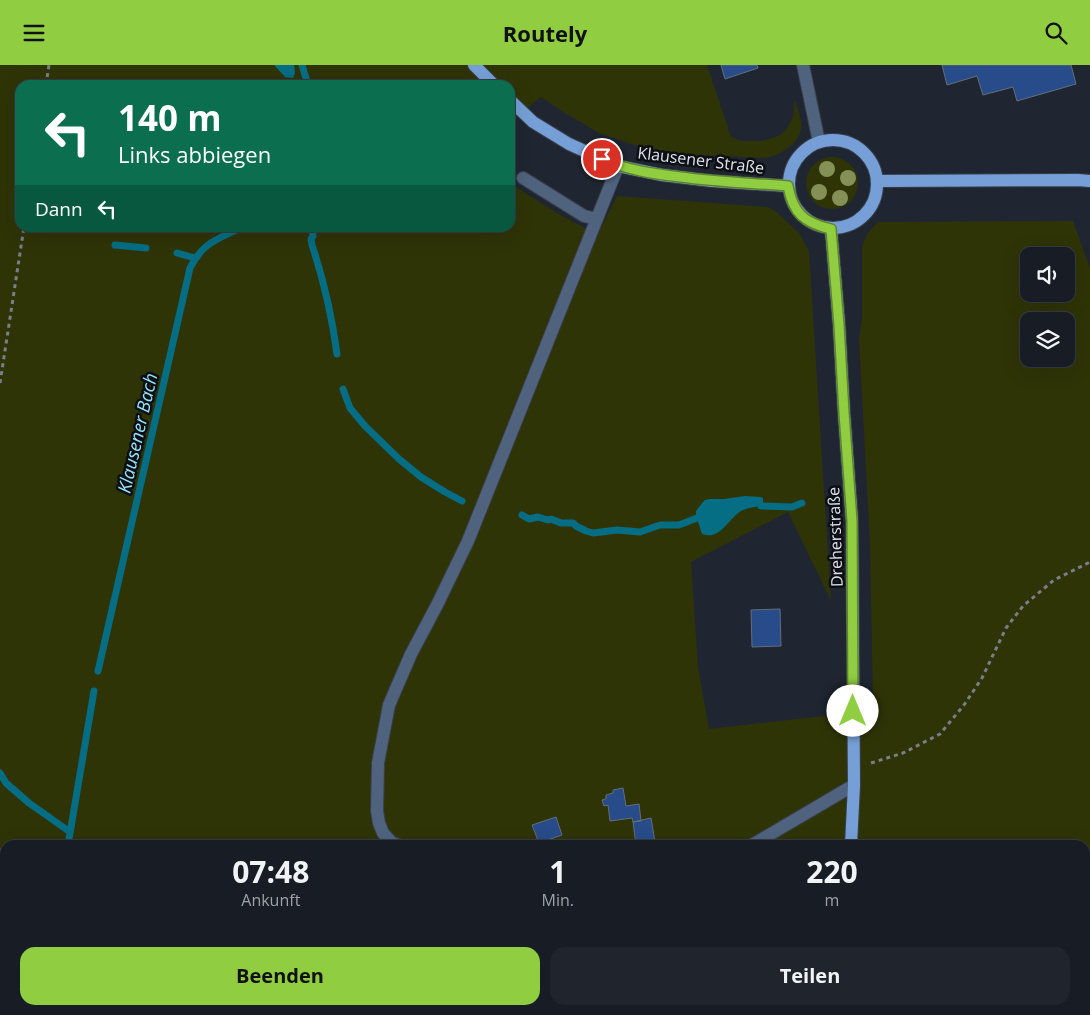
<!DOCTYPE html>
<html lang="de">
<meta charset="utf-8">
<style>
body{margin:0;font-family:"Open Sans",sans-serif;background:#20252d;color:#f1f3f6;height:100vh;display:flex;flex-direction:column;font-size:19px;white-space:nowrap}
*{box-sizing:border-box;margin:0}
p{font-size:16px;color:#9ea1a7}
.icon{flex:none;width:28px;height:28px;fill:none;stroke:currentColor;stroke-width:2;stroke-linecap:round;stroke-linejoin:round}
.map{position:relative;flex:1;overflow:hidden}
.panel{position:absolute;left:0px;top:775px;width:1090px;height:175px;display:flex;flex-direction:column;background:#171c25;border-radius:15px 15px 0 0;box-shadow:0 5px 20px #0002,0 0 0 1px #363a42}
.panel>*{flex:none}
.guide{position:absolute;left:15px;top:15px;width:500px;height:152px;border-radius:15px;box-shadow:0 5px 20px #0002,0 0 0 1px #363a42;background:#0b6e4f;color:#fff;overflow:hidden}
.buttons{position:absolute;left:1020px;top:182px;display:grid;gap:10px}
.buttons a{display:grid;place-items:center;width:55px;height:55px;border-radius:10px;background:#171c25;box-shadow:0 5px 20px #0002,0 0 0 1px #363a42;font-size:25px}
.pin{position:absolute;display:grid;place-items:center;width:42px;height:42px;color:#fff;margin:-21px;border:2px solid #fff;border-radius:50%;box-shadow:0 1px 5px #0007}
.me{position:absolute;width:55px;margin:-28px;rotate:0deg;stroke-linejoin:round;filter:drop-shadow(0 0 4px #0008)}
.turn{display:flex;align-items:center;gap:18px;height:105px;padding:0 20px;font-size:22px}
.turn .icon{width:65px;height:65px;stroke-width:2.5}
.turn b{display:block;font-size:35px;line-height:42px}
.then{display:flex;align-items:center;height:48px;padding:0 20px;background:#0003;gap:10px;font-size:19px}
.eta{display:flex;justify-content:space-evenly;align-items:center;height:85px;text-align:center}
.eta b{font-size:30px;font-weight:700;line-height:35px}
.primary-button{display:flex;gap:10px;margin-top:auto;padding:10px 20px}
.primary-button a{flex:1;height:58px;border-radius:15px;background:#90cd41;color:#111;font-size:20px;font-weight:700;line-height:58px;text-align:center}
.primary-button a+a{background:#20252d;color:#f1f3f6}
header{display:flex;justify-content:space-between;align-items:center;height:65px;padding:0 20px;background:#90cd41;color:#111;font-size:22px;font-weight:700}
.map>svg:first-child{display:block}
</style>
<header><svg class="icon" aria-label="menu" viewBox="0 0 24 24"><path d="M4 6h16M4 12h16M4 18h16"/></svg>Routely<svg class="icon" aria-label="search" viewBox="0 0 24 24"><circle cx="10" cy="10" r="6"/><path d="M15 15l6 6"/></svg></header>
<div class="map">
<svg width="1090" height="950" viewBox="0 0 1090 950">
<rect width="100%" height="100%" fill="#1f2631"/>
<!-- green -->
<path fill="#2f3407" fill-rule="evenodd" d="M0 0H707L731 72C742 77 746 76 758 76 783 75 796 60 794 34 797 42 800 49 801 57 804 76 782 90 766 93L659 88 599 68 565 48 541 32 510 58V20H20V162H510V118C538 136 567 156 598 169L617 131 768 142 778 148 799 168 809 186 831 536 788 447 691 497 698 602 709 664 824 651 873 638 870 479 859 273 862 253V182L867 169 878 157 1073 156 1090 203V950H0ZM1029 191H1066V229H1029ZM1029 256H1066V294H1029ZM5 780H1085V945H5Z
M806 118a26 26 0 1 1 52 0a26 26 0 1 1-52 0Z"/>
<!-- water -->
<path fill="#056d84" d="M274 0H294L295 8 293 13 285 12Z
M745 431 760 432 763 433V438L761 441C754 442 747 443 741 446 728 454 720 476 702 469L696 451V446L702 438 705 435 710 434H724Z
M33 945H74L73 950H34Z"/>
<g fill="none" stroke-linecap="round" stroke-linejoin="round">
<!-- stream -->
<path stroke="#056d84" stroke-width="7" d="M302 0 308 20
M312 162 313 171 311 174 312 180C324 216 332 252 337 289
M115 180 146 183
M177 188 195 193
M343 324 350 343 365 361 399 394 421 412 445 427 462 436
M761 441 792 442 802 438
M522 450 529 454 538 452 548 455 551 454 561 458H573L576 461 586 466 593 468 617 465 640 467 660 460H679L697 453
M98 606 190 203C204 176 217 175 242 162
M0 708 6 718 29 738 70 767
M68 780 94 626
M0 907 5 897"/>
</g>
<!-- building -->
<path fill="#274c89" stroke="#656d7a" d="M721 0H757L758 3 725 14Z
M942 0H1071L1076 19 1017 36 1013 22 983 30 977 11 947 20Z
M780 544 781 581 752 582 751 545Z
M623 723 626 741 639 739 641 756 633 757 632 753 610 756 608 740 604 741 602 735 606 734V730L613 728V725Z
M556 752 562 770 539 778 532 760Z
M651 753 655 777 636 780 633 757Z"/>
<g fill="none" stroke-linecap="round" stroke-linejoin="round">
<defs>
<path id="minor" d="M803 0 819 77
M523 113 584 151 597 154
M398 780 392 778 383 768 379 758 377 746 378 698 389 640 411 589 437 540 468 476 618 101
M752 780 854 720"/>
<path id="major" d="M474 0 494 20
M510 35 533 57 569 79 618 101 662 110 712 116 788 121
M789 119a44 44 0 1 1 88 0a44 44 0 1 1-88 0Z
M877 116 1078 115 1090 116
M831 164 839 259 844 348 852 456 854 720 851 780
M839 950 840 945"/>
</defs>
<!-- minor casing -->
<use href="#minor" stroke="#3a404b" stroke-width="14"/>
<!-- major casing -->
<use href="#major" stroke="#3a404b" stroke-width="14"/>
<!-- path -->
<path stroke="#797f88" stroke-width="3" stroke-dasharray="4 4" stroke-linecap="butt" d="M46 20 49 0
M0 318 24 162
M871 698 903 688 940 669 964 640 982 613 1006 563 1023 541 1054 515 1090 497
M0 785 5 786
M389 950 390 945"/>
<!-- minor -->
<use href="#minor" stroke="#4f637e" stroke-width="12"/>
<!-- major -->
<use href="#major" stroke="#759fd6" stroke-width="12"/>
</g>
<!-- trees -->
<g fill="#849056">
<circle cx="827" cy="104" r="8"/>
<circle cx="848" cy="113" r="8"/>
<circle cx="819" cy="127" r="8"/>
<circle cx="840" cy="133" r="8"/>
</g>
<g fill="none" stroke-linecap="round" stroke-linejoin="round">
<defs>
<path id="route" d="M602 94C627 105 654 109 681 112 716 117 752 118 788 121 793 148 804 158 831 164L839 260 844 348 852 456 853 646"/>
</defs>
<!-- route casing -->
<use href="#route" stroke="#5e852a" stroke-width="12"/>
<!-- route -->
<use href="#route" stroke="#90cd41" stroke-width="9"/>
</g>
<g text-anchor="middle" dominant-baseline="central" stroke-width="5" stroke-linejoin="round" paint-order="stroke">
<!-- street labels -->
<g font-size="16" fill="#dee3ea" stroke="#0c0f14">
<text transform="translate(701 95) rotate(7)">Klausener Straße</text>
<text transform="translate(835 472) rotate(-92)">Dreherstraße</text>
</g>
<!-- water labels -->
<g font-size="18" font-style="italic" fill="#95e4fc" stroke="#0c0f14">
<text transform="translate(137 368) rotate(-77)">Klausener Bach</text>
</g>
</g>
</svg>
<div class="buttons">
<a><svg class="icon" aria-label="sound" viewBox="0 0 24 24"><path d="M4 9h4l5-4v14l-5-4H4zM17 9q2 3 0 6"/></svg></a>
<a><svg class="icon" aria-label="layers" viewBox="0 0 24 24"><path d="M12 4l9 5-9 5-9-5zM3 14l9 5 9-5"/></svg></a>
</div>
<div class="pin" style="left:602px;top:94px;background:#d93025"><svg class="icon" aria-label="arrive" viewBox="0 0 24 24"><path d="M6 21V4h12l-3 4 3 4H6"/></svg></div>
<svg class="me" style="left:853px;top:646px" viewBox="-20 -20 40 40"><circle r="19" fill="#fff"/><path d="M0-13L10 11 0 6-10 11z" fill="#90cd41"/></svg>
<div class="guide">
<div class="turn"><svg class="icon" aria-label="left" viewBox="0 0 24 24"><path d="M17 20v-9H6M10 6l-5 5 5 5"/></svg><div><b>140 m</b>Links abbiegen</div></div>
<div class="then">Dann<svg class="icon" aria-label="left" viewBox="0 0 24 24"><path d="M17 20v-9H6M10 6l-5 5 5 5"/></svg></div>
</div>
<section class="panel">
<div class="eta">
<div><b>07:48</b><p>Ankunft</p></div>
<div><b>1</b><p>Min.</p></div>
<div><b>220</b><p>m</p></div>
</div>
<div class="primary-button"><a>Beenden</a><a>Teilen</a></div>
</section>
</div>
